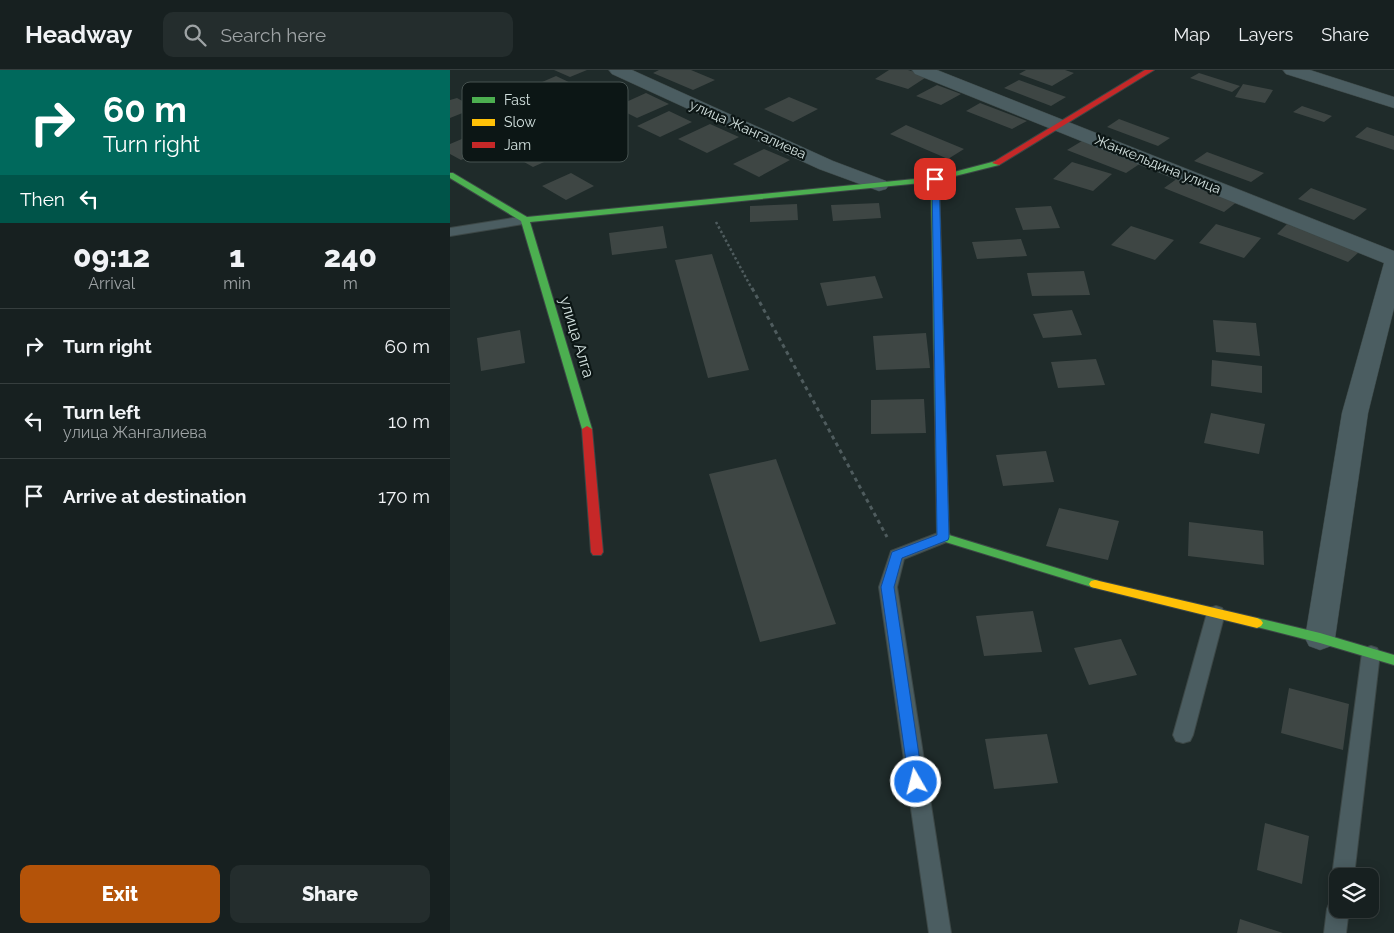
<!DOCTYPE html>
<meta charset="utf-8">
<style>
body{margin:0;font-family:Raleway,sans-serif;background:#242d2d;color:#f1f3f6;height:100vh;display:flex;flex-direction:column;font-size:19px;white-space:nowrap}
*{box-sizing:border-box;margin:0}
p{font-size:16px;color:#9ea3a5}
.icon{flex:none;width:28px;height:28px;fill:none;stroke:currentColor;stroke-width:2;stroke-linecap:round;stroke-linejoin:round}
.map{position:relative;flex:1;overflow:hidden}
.side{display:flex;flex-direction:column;background:#172020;width:450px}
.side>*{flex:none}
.top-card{background:#00695c;color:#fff;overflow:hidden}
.controls{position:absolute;left:879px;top:798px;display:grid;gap:10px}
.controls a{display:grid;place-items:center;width:50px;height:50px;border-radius:10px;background:#172020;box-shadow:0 2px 12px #0003,0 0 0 1px #363e3e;font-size:25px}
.pin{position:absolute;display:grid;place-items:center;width:42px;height:42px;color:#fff;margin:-21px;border-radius:10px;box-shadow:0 2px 8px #0006}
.me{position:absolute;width:55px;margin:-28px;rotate:352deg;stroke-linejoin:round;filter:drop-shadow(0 0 4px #0008)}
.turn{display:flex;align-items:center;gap:18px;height:105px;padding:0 20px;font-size:22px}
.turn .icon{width:65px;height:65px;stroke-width:2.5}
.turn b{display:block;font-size:35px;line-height:42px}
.then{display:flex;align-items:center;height:48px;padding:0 20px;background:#0003;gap:10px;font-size:19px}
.eta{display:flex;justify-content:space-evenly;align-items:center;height:85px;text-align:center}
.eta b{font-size:30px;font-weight:800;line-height:35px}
.cta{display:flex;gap:10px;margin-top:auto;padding:10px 20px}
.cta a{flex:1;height:58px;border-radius:10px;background:#b45309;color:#fff;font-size:20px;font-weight:800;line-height:58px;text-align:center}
.cta a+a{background:#242d2d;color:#f1f3f6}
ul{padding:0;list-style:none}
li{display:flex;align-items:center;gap:15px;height:75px;padding:0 20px;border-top:1px solid #363e3e}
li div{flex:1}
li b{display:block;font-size:19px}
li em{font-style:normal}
header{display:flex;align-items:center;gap:30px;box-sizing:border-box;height:70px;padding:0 25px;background:#172020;border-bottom:1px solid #363e3e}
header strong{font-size:24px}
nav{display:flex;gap:28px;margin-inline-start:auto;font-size:18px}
.search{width:350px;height:45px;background:#242d2d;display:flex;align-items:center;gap:12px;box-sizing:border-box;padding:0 18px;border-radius:10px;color:#9ea3a5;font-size:19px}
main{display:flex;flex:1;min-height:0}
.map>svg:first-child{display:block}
</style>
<header>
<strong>Headway</strong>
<div class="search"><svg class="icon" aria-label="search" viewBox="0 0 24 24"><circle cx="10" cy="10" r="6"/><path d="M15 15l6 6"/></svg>Search here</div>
<nav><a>Map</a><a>Layers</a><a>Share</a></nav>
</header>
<main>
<section class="side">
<div class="top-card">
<div class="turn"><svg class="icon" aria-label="right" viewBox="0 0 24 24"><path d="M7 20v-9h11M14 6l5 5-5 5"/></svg><div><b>60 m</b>Turn right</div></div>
<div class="then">Then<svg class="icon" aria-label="left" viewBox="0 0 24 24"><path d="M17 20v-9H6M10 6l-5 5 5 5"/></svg></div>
</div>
<div class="eta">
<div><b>09:12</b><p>Arrival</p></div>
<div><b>1</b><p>min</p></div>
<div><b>240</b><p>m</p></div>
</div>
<ul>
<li><svg class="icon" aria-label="right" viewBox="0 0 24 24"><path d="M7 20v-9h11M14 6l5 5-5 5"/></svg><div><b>Turn right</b></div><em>60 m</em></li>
<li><svg class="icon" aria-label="left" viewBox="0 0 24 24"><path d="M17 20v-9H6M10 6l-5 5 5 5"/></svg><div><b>Turn left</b><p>улица Жангалиева</p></div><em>10 m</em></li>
<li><svg class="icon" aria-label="arrive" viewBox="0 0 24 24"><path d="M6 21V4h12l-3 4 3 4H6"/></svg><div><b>Arrive at destination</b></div><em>170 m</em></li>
</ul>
<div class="cta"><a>Exit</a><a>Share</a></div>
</section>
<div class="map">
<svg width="944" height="863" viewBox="0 0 944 863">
<rect width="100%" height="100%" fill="#1f2b2a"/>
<!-- building -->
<path fill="#3e4644" d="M104 0H137L120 7Z
M209 0H241L265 10 243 20 203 3Z
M439 0H458L478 6 458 19 425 9Z
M576 0H615L624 3 602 16 569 4Z
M749 3 790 16 782 22 740 8Z
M106 6 125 15 88 31 69 22Z
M569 10 616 27 601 36 554 18Z
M793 14 823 20 815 33 785 27Z
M487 15 511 24 491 35 466 26Z
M196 23 219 34 187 48 165 37Z
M339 27 368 39 343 52 314 39Z
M7 28 25 38 0 48V30Z
M530 33 577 51 562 59 516 41Z
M852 36 882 46 874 52 843 42Z
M219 41 242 52 210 67 187 56Z
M669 49 720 68 708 76 657 57Z
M260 54 289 67 257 83 228 69Z
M456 55 514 79 498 89 440 64Z
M917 57 944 66V80L905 67Z
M26 63 48 74 11 90 0 84V74Z
M87 71 112 84 83 97 58 83Z
M632 71 691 93 676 103 617 80Z
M314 79 340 90 309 107 283 94Z
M757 82 814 103 801 112 744 91Z
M622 92 662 104 643 121 603 109Z
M121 103 144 116 116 130 92 116Z
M728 108 788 131 774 142 714 118Z
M861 118 917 139 904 150 848 129Z
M429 133 431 148 383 151 381 135Z
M347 134 348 150 300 152V136Z
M601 136 610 158 573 160 565 138Z
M766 154 811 168 794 188 749 173Z
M837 154 909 182 898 192 827 164Z
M213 156 217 178 162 185 159 163Z
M681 156 724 170 705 190 661 175Z
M571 169 577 186 527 189 522 172Z
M262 184 299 300 258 308 225 190Z
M634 201 640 225 582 226 577 203Z
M425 206 433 228 377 236 370 213Z
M622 240 632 265 593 268 583 244Z
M763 250 806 253 810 286 766 282Z
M70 260 75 293 31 301 27 268Z
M476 263 480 298 426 300 423 266Z
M646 289 655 315 608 318 601 292Z
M762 290 812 296V323L761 316Z
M474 329 476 363 421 364V330Z
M761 343 815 354 809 384 754 373Z
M596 381 604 412 553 416 546 385Z
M326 389 386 554 310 572 259 404Z
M609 438 669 451 658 490 596 476Z
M739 452 813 461 814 495 738 486Z
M583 541 592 582 534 586 526 546Z
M671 569 687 605 639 615 624 578Z
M839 618 899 634 893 680 831 663Z
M597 664 608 713 544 719 535 669Z
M815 753 859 766 852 814 807 800Z
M790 849 833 863H787Z"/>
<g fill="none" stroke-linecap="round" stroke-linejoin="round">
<defs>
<path id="lane" d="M75 146 81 150 79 153 0 166V158Z
M493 461 499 463 501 467 499 471 454 489 447 517 501 863H479L429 517 441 481Z
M766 536 772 538 775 543 743 665 740 671 733 673 726 671 723 665 757 543 760 538Z
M921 576 927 578 930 583 904 806H888V814L882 806 912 583 915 578Z
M888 829V839H899L896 863H874L877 839 880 832Z"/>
<path id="street" d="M159 0H182L383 91 436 111 439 115 436 119 429 121 369 99 162 4Z
M462 0H487L944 181V238L918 343 885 568 881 576 870 580 859 576 855 568 892 343 934 193 465 4Z
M833 0H860L944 27V38L836 4Z"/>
<path id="fast" d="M546 91 550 93 549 95 489 110 499 465 649 511 651 514 649 517 645 518 489 470 487 467 481 112 80 152 142 359 137 362 132 359 71 151 0 108V103H3L77 147 485 107Z
M807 548 870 563 944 585V595L870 573 803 556 801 553 803 550Z"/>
<path id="slow" d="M645 510 807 548 811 550 813 553 811 556 807 558 641 517 639 514 641 511Z"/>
<path id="jam" d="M695 0H704L549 95 542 93Z
M137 356 142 359 153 482 151 485H143L141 482 132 359Z"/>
</defs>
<!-- lane casing -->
<use href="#lane" stroke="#3c4746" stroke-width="2"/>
<!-- street casing -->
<use href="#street" stroke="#3c4746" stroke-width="1"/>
<!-- fast casing -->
<use href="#fast" stroke="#3c4746" stroke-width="2"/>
<!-- slow casing -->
<use href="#slow" stroke="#3c4746" stroke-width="2"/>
<!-- jam casing -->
<use href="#jam" stroke="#3c4746" stroke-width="2"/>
<!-- path-far1 -->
<path stroke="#4f5c5e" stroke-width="2.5" stroke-dasharray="2.5 2.5" stroke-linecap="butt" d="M266 152 302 219"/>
<!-- path -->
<path stroke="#4f5c5e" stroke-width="3" stroke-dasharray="4 4" stroke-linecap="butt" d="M302 218 437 467"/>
<!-- lane -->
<use href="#lane" fill="#4b5d61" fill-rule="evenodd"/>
<!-- street -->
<use href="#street" fill="#4b5d61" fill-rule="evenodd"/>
<!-- fast -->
<use href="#fast" fill="#4caf50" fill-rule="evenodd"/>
<!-- slow -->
<use href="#slow" fill="#ffc107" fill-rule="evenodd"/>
<!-- jam -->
<use href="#jam" fill="#c62828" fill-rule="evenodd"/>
</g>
<!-- route -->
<path fill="#1a73e8" stroke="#114b97" d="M482 107 489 109 499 467 498 470 452 488 444 517 473 712 471 717 466 718 461 717 459 712 431 517 442 482 487 465Z"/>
<g text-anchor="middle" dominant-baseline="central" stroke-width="4.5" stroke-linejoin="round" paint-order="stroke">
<!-- far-street labels -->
<g font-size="14" fill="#d2e0de" stroke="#0c1615">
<text transform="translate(298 59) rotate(24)">улица Жангалиева</text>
<text transform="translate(708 94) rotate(22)">Жанкельдина улица</text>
</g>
<!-- street labels -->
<g font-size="16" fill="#d2e0de" stroke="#0c1615">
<text transform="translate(127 267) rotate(73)">улица Алга</text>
</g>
</g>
<!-- legend -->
<rect x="12" y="12" width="166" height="80" rx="8" fill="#0c1615" stroke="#475351" stroke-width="1"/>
<rect x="22" y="27" width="23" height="6" fill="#4caf50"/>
<rect x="22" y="49" width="23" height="7" fill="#ffc107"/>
<rect x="22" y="72" width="23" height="6" fill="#c62828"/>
<g font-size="14" fill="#d2e0de">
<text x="54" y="35">Fast</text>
<text x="54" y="57">Slow</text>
<text x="54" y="80">Jam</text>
</g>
</svg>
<div class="controls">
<a><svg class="icon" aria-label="layers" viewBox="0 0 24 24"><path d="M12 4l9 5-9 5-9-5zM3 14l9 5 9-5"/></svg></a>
</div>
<div class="pin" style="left:485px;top:109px;background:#d93025"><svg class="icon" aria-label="arrive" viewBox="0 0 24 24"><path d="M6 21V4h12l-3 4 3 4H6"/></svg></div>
<svg class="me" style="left:466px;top:712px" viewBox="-20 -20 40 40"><circle r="17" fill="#1a73e8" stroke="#fff" stroke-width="3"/><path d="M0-11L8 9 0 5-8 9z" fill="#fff"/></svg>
</div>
</main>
